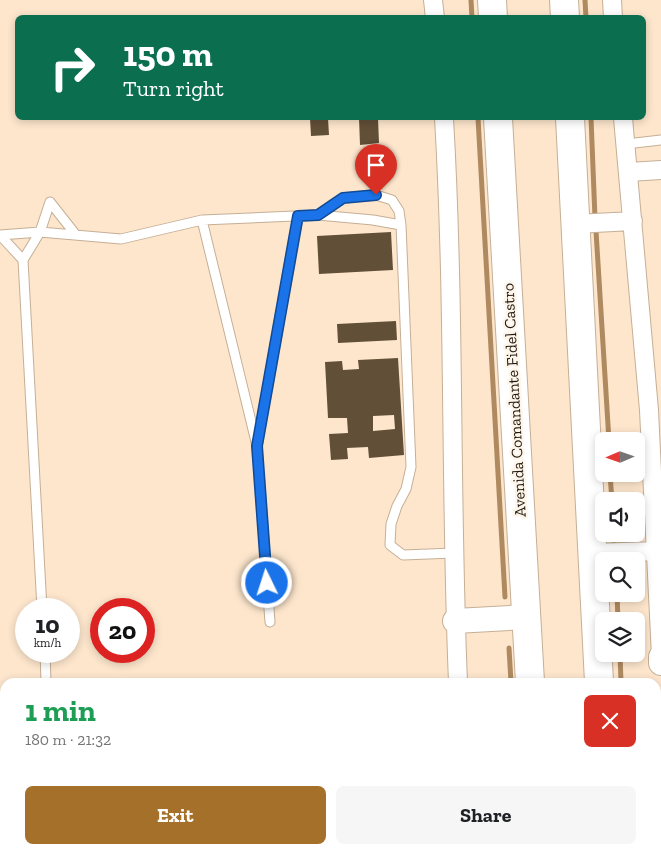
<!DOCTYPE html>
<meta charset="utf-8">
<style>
body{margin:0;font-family:"Zilla Slab",serif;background:#f6f6f6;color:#202124;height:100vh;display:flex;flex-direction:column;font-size:19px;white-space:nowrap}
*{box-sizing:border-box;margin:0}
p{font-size:16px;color:#757577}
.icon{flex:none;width:28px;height:28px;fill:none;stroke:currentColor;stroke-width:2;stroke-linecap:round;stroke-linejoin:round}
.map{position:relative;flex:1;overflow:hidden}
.details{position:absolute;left:0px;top:678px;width:661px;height:176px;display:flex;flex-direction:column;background:#fff;border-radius:15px 15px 0 0;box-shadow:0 2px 8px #0003}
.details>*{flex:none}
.guide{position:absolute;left:15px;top:15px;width:631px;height:105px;border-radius:8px;box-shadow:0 2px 8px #0003;background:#0b6e4f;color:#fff;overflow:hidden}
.needle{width:32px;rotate:268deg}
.controls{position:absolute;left:595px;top:432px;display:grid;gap:10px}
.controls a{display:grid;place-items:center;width:50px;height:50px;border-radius:8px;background:#fff;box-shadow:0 2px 8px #0003;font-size:25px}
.speed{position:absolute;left:15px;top:598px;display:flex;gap:10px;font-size:25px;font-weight:700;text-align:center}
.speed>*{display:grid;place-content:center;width:65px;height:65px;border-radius:50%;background:#fff;box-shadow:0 2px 8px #0003;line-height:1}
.speed small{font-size:12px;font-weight:400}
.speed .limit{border:8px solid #d22;background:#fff;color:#111}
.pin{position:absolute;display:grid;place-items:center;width:42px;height:42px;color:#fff;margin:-51px -21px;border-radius:50% 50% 50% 0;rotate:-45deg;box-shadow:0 0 5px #0007}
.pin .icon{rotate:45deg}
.me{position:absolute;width:55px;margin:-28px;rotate:356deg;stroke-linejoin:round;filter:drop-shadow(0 0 4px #0008)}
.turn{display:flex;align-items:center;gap:18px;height:105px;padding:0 25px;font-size:22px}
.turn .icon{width:65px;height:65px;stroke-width:2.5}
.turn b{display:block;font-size:35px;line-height:42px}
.round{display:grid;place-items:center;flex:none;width:52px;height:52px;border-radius:8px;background:#f6f6f6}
.summary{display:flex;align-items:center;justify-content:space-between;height:85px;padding:0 25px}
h1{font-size:30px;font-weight:700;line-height:38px;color:#1e9e55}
.primary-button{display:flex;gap:10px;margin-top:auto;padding:10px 25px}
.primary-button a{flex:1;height:58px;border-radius:8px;background:#a57029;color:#fff;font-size:20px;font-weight:700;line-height:58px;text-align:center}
.primary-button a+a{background:#f6f6f6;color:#202124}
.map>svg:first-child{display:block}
</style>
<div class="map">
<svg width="661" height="853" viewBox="0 0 661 853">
<rect width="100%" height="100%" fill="#fde6cc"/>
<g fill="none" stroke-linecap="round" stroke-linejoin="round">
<!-- stream -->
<path stroke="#af8a60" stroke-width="5" d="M471 0 472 18
M585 0 586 18
M478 118 505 597
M591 118 595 218
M596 231 609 441
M610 474 612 501
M614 534V542
M617 594 618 621
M509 648 511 682
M620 654 621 682
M520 849V853
M629 849V853"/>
</g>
<!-- building -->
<path fill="#624f38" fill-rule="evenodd" d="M310 118H328L329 135 311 136Z
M359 118H378L379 143 360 145Z
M391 232 393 270 319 274 317 236Z
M396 321 397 340 338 343 337 324Z
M398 358 404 455 369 458 368 447 347 448 348 459 331 460 329 434 348 433 347 418H328L325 362 342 361 343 370 359 369 358 360ZM394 415 395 429 373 431V416Z"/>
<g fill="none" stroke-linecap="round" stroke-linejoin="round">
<defs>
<path id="lane" d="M626 144 661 140
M318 215 343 198 376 195 392 200 399 211 401 225
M202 220 257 446 270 622
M0 235 40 232 121 239 202 220 318 215 373 220 401 225 411 467 406 489 397 506 391 524 390 545 403 555 454 553
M0 235 23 260
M258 441 298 216
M42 609 23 260 40 232 50 202 76 235
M45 651 46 682
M0 710 5 709"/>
<path id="street" d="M433 0 435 18
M612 0 613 18
M444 118C455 306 450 494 458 682
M623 118 649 410 661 657
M629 172 661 170
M575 224 633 221
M592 553 656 551
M656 744 661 740
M15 849V853
M131 849 132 853
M471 849V853"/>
<path id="secondary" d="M455 621 526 617
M661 657V663
M0 750 5 749
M656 828 661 827"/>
<path id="highway" d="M492 0 493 18
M564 0 565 18
M498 118 530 682
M570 118 599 682
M539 849V853
M607 849V853"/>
</defs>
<!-- lane casing -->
<use href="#lane" stroke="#c5af96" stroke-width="11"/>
<!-- street casing -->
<use href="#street" stroke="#c5af96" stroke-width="20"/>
<!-- secondary casing -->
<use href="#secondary" stroke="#c5af96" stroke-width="26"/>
<!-- highway casing -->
<use href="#highway" stroke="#c5af96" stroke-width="30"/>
<!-- lane -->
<use href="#lane" stroke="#fff" stroke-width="9"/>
<!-- street -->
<use href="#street" stroke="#fff" stroke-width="18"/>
<!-- secondary -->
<use href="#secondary" stroke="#fff" stroke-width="24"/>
<!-- highway -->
<use href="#highway" stroke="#fff" stroke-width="28"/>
</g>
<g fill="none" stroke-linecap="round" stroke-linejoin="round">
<defs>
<path id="route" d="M267 583 257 446 298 216 318 215 343 198 376 195"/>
</defs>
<!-- route casing -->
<use href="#route" stroke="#114b97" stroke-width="12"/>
<!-- route -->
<use href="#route" stroke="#1a73e8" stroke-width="9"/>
</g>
<g text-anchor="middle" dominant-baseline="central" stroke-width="5" stroke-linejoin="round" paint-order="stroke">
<!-- street labels -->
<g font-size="16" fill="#231b11" stroke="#fff6eb">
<text transform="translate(514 400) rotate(-93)">Avenida Comandante Fidel Castro</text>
</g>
</g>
</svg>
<div class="controls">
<a><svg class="needle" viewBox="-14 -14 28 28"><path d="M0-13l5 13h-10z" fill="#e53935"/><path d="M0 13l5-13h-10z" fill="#757577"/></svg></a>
<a><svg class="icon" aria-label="sound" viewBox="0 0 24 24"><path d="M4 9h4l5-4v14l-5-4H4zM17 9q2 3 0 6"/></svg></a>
<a><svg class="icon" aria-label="search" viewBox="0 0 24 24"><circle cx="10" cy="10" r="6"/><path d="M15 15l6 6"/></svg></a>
<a><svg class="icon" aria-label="layers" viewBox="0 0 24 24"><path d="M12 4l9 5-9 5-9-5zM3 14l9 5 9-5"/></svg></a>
</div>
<div class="speed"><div>10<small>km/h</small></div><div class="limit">20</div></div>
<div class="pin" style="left:376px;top:195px;background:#d93025"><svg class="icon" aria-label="arrive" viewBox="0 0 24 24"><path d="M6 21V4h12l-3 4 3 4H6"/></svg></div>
<svg class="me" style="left:267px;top:583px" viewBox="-20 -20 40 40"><circle r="17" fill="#1a73e8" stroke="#fff" stroke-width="3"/><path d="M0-11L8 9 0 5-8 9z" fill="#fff"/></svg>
<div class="guide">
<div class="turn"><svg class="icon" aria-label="right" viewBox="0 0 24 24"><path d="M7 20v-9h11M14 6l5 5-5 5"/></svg><div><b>150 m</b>Turn right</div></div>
</div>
<section class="details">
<div class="summary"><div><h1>1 min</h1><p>180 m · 21:32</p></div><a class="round" style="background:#d93025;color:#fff"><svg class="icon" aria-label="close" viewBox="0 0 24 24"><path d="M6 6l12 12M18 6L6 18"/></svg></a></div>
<div class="primary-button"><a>Exit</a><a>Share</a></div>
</section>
</div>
